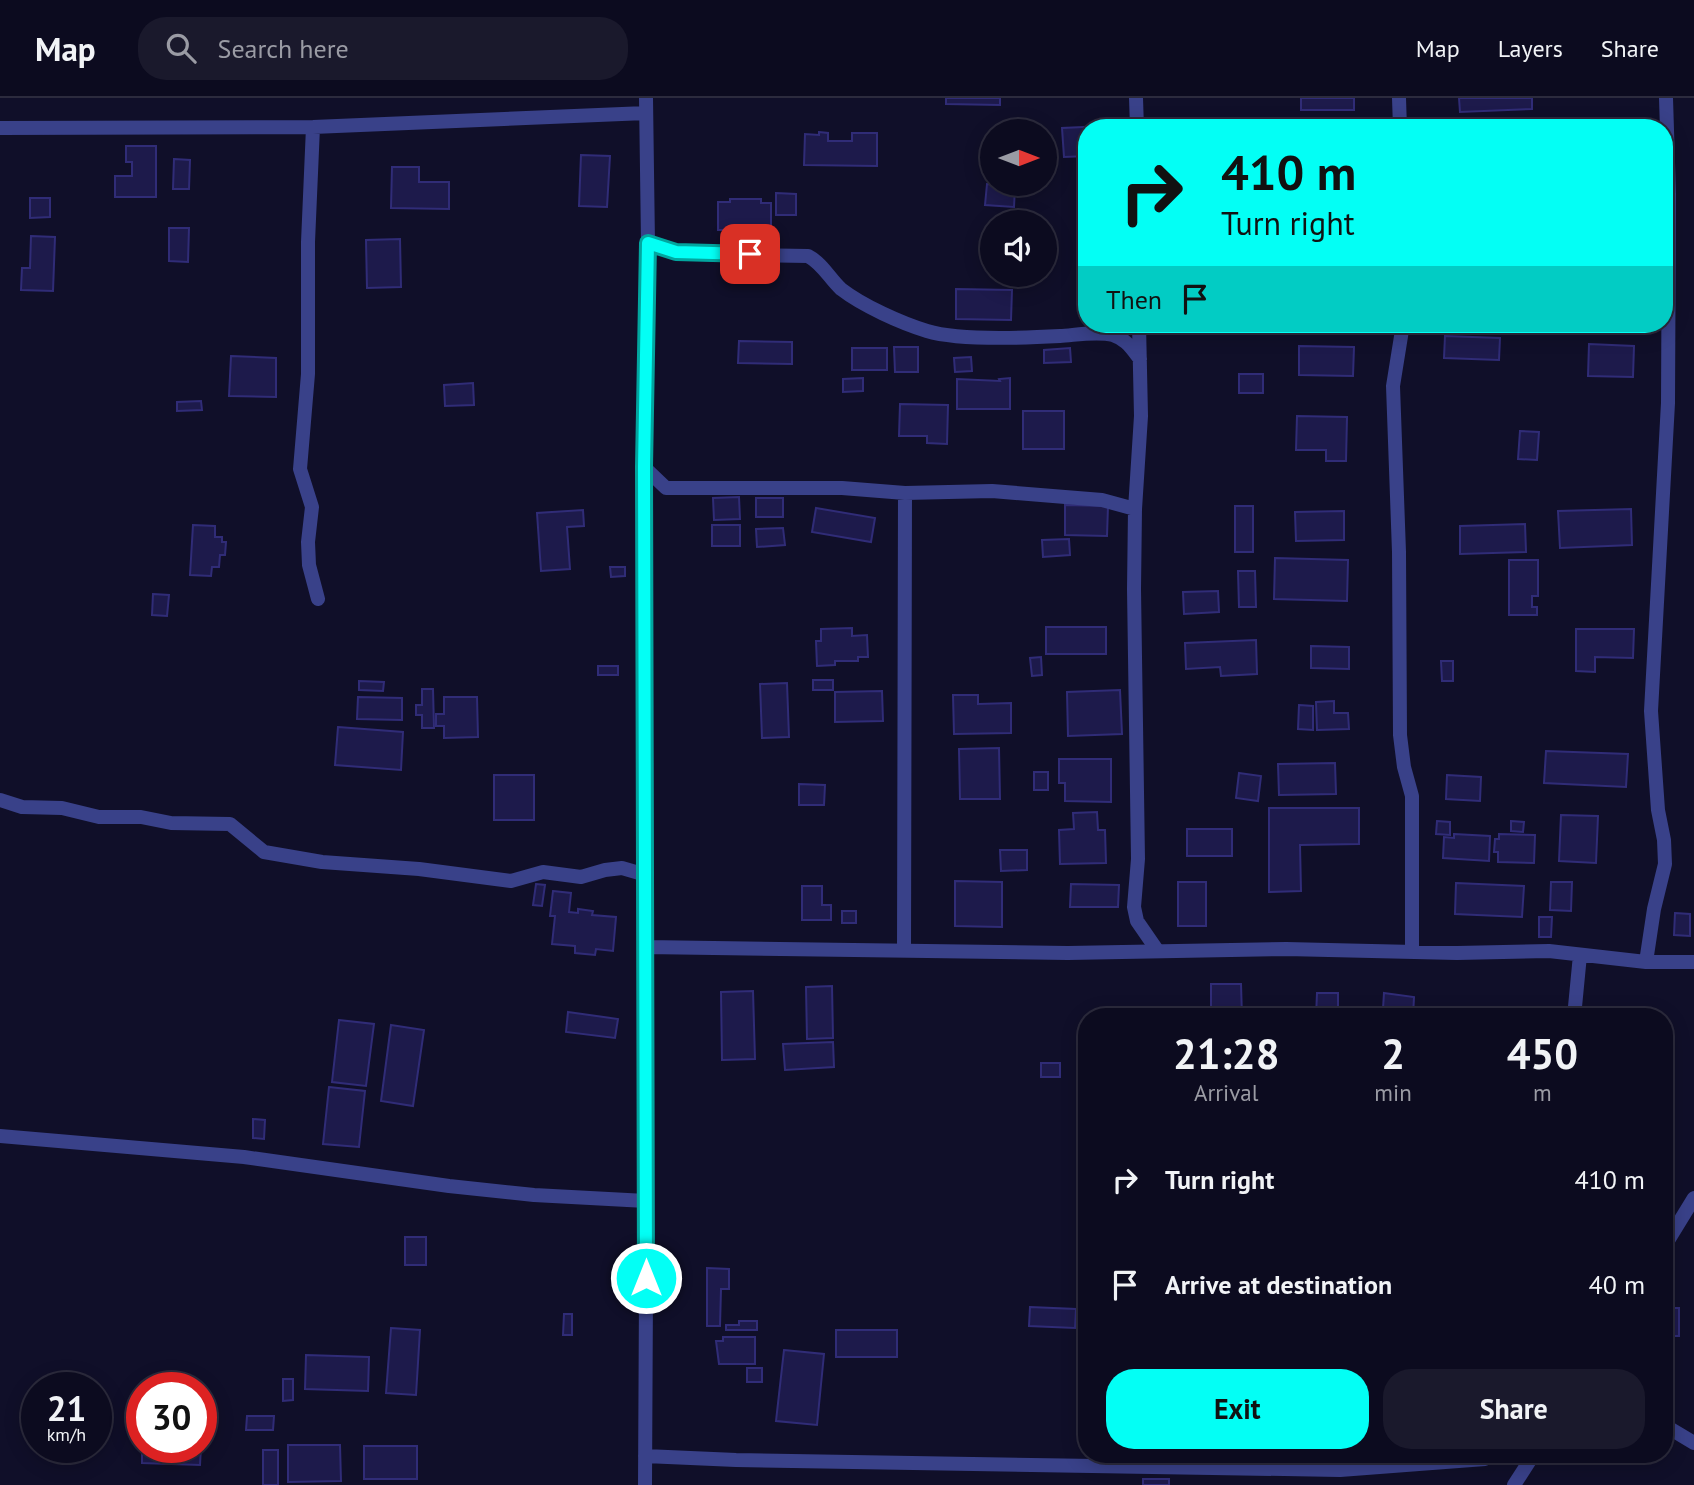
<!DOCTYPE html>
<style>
body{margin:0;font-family:"PT Sans",sans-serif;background:#1a192c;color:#f1f3f6;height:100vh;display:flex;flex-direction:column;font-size:26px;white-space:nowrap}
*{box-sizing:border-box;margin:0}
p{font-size:23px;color:#9a9ba4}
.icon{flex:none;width:38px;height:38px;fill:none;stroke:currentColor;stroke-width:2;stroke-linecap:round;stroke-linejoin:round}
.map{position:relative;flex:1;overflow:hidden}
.sheet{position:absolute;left:1078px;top:910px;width:595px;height:455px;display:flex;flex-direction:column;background:#0c0b1f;border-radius:28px;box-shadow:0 4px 18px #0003,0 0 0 2px #2c2b3d}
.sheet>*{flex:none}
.hud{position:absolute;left:1078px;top:21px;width:595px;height:214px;border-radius:28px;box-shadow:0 4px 18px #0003,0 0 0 2px #2c2b3d;background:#03fff5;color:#111;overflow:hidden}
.needle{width:46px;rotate:90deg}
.fabs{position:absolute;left:980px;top:21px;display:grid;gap:14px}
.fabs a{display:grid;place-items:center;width:77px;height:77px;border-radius:50%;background:#0c0b1f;box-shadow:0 4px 18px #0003,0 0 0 2px #2c2b3d;font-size:35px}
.speed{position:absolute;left:21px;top:1274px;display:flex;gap:14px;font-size:35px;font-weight:700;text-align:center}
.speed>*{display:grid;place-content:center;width:91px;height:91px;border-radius:50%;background:#0c0b1f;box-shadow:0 4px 18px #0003,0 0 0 2px #2c2b3d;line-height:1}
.speed small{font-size:18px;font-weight:400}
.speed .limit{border:10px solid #d22;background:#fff;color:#111}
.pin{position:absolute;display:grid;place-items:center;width:60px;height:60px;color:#fff;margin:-30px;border-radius:14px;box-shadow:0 4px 10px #0006}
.me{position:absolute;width:77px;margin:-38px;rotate:0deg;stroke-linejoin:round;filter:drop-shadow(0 0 5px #0008)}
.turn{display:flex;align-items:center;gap:24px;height:147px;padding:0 28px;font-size:32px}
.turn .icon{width:91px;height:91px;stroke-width:2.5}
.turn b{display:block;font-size:49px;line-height:60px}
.then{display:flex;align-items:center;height:66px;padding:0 28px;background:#0003;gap:14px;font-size:26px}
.eta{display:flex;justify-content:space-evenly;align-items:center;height:119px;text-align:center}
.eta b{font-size:42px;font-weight:700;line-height:49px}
.button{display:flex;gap:14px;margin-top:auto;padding:14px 28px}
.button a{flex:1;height:80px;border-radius:28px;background:#03fff5;color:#111;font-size:28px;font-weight:700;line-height:80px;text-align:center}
.button a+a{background:#1a192c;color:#f1f3f6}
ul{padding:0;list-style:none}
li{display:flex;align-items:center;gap:21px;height:105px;padding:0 28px}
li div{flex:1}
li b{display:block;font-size:26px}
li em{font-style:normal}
header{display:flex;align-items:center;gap:42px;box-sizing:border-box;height:98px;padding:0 35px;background:#0c0b1f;border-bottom:2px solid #2c2b3d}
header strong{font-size:33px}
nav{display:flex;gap:38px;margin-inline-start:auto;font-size:24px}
.search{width:490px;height:63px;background:#1a192c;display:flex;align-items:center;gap:18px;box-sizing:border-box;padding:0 24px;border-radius:28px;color:#9a9ba4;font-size:26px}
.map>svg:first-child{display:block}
</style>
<header>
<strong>Map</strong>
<div class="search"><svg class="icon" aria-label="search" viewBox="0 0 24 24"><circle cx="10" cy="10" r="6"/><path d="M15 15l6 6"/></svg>Search here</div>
<nav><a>Map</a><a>Layers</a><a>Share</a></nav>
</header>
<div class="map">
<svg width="1694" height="1387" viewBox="0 0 1694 1387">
<rect width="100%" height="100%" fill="#100f29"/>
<!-- building -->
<path fill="#1d1a4b" stroke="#302c77" stroke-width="2" d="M946 0H1000V7L946 6Z
M1301 0H1354V12H1301Z
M1459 0H1532V11L1460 14Z
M1524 20V30H1455V22Z
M1106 28 1087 30V58L1064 59 1062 30Z
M819 34 828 35V43H852V35H877V68L804 67 805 36 819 37Z
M126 48H156V99H115V78H132V64H126Z
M581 57 610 58 607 109 579 108Z
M174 61 190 62 189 91H173Z
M392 69H419V84H449V111L391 110Z
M987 86 1015 89 1014 109 985 107Z
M776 95 796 96V117H776Z
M30 100H50V119L30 120Z
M730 101H761V105H771V132H718V104H730Z
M169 130H189L188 164 169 163Z
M31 138 55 139 53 193 21 192 22 170H30Z
M400 141 401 189 367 190 366 142Z
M956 191 1012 192 1011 222 956 221Z
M1445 238 1500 240 1499 262 1444 260Z
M739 243 792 244V266L738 265Z
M1589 246 1634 248 1633 279 1588 278Z
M1299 248 1354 249 1353 278 1299 277Z
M894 249H918V274H895Z
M852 250H887V272H852Z
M1070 250 1071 264 1044 265V252Z
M231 258 276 260V299L229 298Z
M971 259 972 273 955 274 954 260Z
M1239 276H1263V295H1239Z
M863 280V293L843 294V281Z
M1010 280V311H957V281L1000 283 999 281Z
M473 285 474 307 445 308 444 287Z
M201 303 202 312 177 313V304Z
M900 306 948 307 947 346 927 345V338H899Z
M1023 313H1064V351H1023Z
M1297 318 1347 319 1346 363H1326V352H1296Z
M1520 333 1539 334 1537 362 1518 361Z
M739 399 740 421 714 422 713 400Z
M756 400H783V419H756Z
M1065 407 1108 408 1107 438 1065 437Z
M1235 408H1253V454H1235Z
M816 410 875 420 871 444 812 434Z
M1631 411 1632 447 1560 450 1558 413Z
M583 412 584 428 567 429 570 471 541 473 537 415Z
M1344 413V442L1296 443 1295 414Z
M1525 426 1526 454 1460 456V428Z
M193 427 215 428V439H222V444H226L225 457H220L219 469H212L211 478 190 477Z
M712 427H740V448H712Z
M783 430 785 447 757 449 756 431Z
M1069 441 1070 457 1043 459 1042 442Z
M1275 460 1348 462 1347 503 1274 501Z
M1509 462H1538V498H1532V509H1537V517H1509Z
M610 469H625V478L611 479Z
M1238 473H1255L1256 509H1239Z
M1218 493 1219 514 1184 516 1183 494Z
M153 496 169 497 167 518 152 517Z
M1046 529H1106V556H1046Z
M852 530V538L867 537 868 559H858V563H835V567L817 568 816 543H821V531Z
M1576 531H1634L1633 560 1595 559V574L1576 573Z
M1256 542 1257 576 1221 578 1220 569 1186 571 1185 545Z
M1311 548 1349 549V571L1311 570Z
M1041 559 1042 577 1032 578 1030 560Z
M1441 563H1453V583H1442Z
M598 568H618V577H598Z
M813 582H833V592H813Z
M359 583 384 584 383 593 359 592Z
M787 585 789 639 762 640 760 586Z
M422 591H433L434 630H422V617H416V607H422Z
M1120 592 1122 636 1068 638 1067 594Z
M882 593 883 623 835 624V594Z
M953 597H978V606L1011 605V635L954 636Z
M358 599 402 600V622L357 621Z
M444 599H477L478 639 444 640V628H436V616H444Z
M1334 603V615H1348L1349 631 1317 632 1316 604Z
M1299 607 1313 608V632L1298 631Z
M338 629 403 634 401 672 335 667Z
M999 650 1000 701H960L959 651Z
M1546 653 1628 656 1626 689 1544 685Z
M1059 661H1111V704L1065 703V685H1059Z
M1335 665 1336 696 1279 697 1278 666Z
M1034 674H1048V692H1034Z
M1239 675 1261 678 1258 703 1236 700Z
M494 677H534V722H494Z
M1447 677 1481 679 1480 703 1446 701Z
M799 686 825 687 824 707H799Z
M1269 710H1359V746L1300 747 1301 793 1269 794Z
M1097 714 1098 732H1105L1106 765 1060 766 1059 732 1074 731 1073 715Z
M1561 717 1598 718 1596 765 1559 763Z
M1437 723 1450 724V737L1436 736Z
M1511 723 1524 724 1523 734 1511 733Z
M1187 731H1232V758H1187Z
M1454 736 1490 738 1489 763 1443 760 1444 739 1454 740Z
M1499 736 1535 737 1534 765 1498 764V754H1494L1495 741H1499Z
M1000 752H1027V772L1001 773Z
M955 783 1002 784V829L955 828Z
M1178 784H1206V828H1178Z
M1551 784H1572L1571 813 1550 812Z
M1456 785 1524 788 1522 819 1455 816Z
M536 786 545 787 542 808 533 807Z
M1071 786 1119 787 1118 809H1070Z
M802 788H822V807H831V822H802Z
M553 793 571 795 569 814 578 815V811L593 813 592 817 616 819 613 853 596 851 595 857 575 855V848L552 846 555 818H550Z
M842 813H856V825H842Z
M1675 815 1690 816V838L1674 837Z
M1539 819H1552L1551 839H1539Z
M1211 886H1241L1242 919H1211Z
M832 888 833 940 807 941 806 889Z
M753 893 755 961 722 962 721 894Z
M1317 895H1338V919H1316Z
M1384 895 1414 899 1413 919H1380V910L1383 911Z
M568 914 618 921 615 940 566 934Z
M339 922 374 926 366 988 332 984Z
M391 927 424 932 413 1008 381 1003Z
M833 944 834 969 785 972 783 946Z
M1041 965H1060V979H1041Z
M329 989 365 993 359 1049 323 1046Z
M253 1021 265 1022 264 1041 253 1040Z
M405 1139H426V1167H405Z
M707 1170 729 1171V1191H721L720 1228H707Z
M1030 1209 1076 1211 1075 1230 1029 1228Z
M1664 1210H1679V1238H1664Z
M564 1216H572V1237H563Z
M739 1223H757V1232H726V1227H739Z
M391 1230 420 1232 416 1297 386 1295Z
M836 1232H897V1259H836Z
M723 1239H755V1266H719L716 1243H723Z
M784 1252 824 1256 817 1327 776 1323Z
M306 1257 369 1259 368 1293 305 1291Z
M747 1270H762V1284H747Z
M283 1281H293V1302L283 1303Z
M247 1318H274L273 1332H246Z
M288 1347H340L341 1383 288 1384Z
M364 1348H417V1381H364Z
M142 1349H201L200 1367 142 1365Z
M263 1352H278V1387H263Z
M1143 1381H1169V1387H1143Z"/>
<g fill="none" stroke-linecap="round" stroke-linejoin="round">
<!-- street -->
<path stroke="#394189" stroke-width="14" d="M646 0 648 145 644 369 666 390H842L905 395 992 393 1102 402 1135 411
M1136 0 1137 30
M1399 0 1400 30
M313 29 308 144V276L300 371 312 409 308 444 309 467 318 501
M0 30 313 29 646 15
M648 145 676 154 699 156 808 158C823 166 829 180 841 191 863 208 901 225 927 233 960 243 1024 240 1060 238 1076 237 1097 233 1113 237 1126 241 1132 251 1140 261
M1139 226 1141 318 1135 411 1134 491 1138 761 1134 809 1137 823 1157 852
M1403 226 1393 288 1399 454 1400 637 1404 669 1412 698V854
M644 369 647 999 645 1387
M0 702 22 709 62 710 99 719H141L171 725 230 726 264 754 322 764 419 771 511 783 543 774 581 779 605 772 622 770 646 777
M646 849 1068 855 1286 851 1457 855 1549 853 1646 864H1694
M904 851 905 395
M1646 864 1654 811 1665 766 1664 742 1658 712 1651 613 1668 305 1669 96 1666 0
M1574 919 1580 857
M0 1038 244 1059 449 1088 534 1097 646 1103
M1664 1149 1694 1100
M1664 1327 1694 1345
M645 1358 736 1362 1340 1372 1485 1361 1494 1356
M1514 1387 1534 1356"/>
</g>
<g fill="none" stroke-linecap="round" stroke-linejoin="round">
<defs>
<path id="route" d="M646 1180 644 369 648 145 676 154 750 156"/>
</defs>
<!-- route casing -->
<use href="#route" stroke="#02a69f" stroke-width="18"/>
<!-- route -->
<use href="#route" stroke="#03fff5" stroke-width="12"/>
</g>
</svg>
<div class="fabs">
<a><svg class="needle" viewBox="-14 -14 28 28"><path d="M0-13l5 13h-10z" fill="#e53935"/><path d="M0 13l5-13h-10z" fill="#9a9ba4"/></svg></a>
<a><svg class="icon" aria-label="sound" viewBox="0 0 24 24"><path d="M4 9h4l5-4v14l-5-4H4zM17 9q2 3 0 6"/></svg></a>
</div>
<div class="speed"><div>21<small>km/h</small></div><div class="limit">30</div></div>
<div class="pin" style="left:750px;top:156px;background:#d93025"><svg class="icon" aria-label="arrive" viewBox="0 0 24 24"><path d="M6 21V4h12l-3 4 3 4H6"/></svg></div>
<svg class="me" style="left:646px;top:1180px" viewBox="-20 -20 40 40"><circle r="17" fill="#03fff5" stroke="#fff" stroke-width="3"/><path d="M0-11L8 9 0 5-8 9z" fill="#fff"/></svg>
<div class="hud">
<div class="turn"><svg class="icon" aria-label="right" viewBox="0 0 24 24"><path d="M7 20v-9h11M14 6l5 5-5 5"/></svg><div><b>410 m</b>Turn right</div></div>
<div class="then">Then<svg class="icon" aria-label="arrive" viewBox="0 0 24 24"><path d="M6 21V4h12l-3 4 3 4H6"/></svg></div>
</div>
<section class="sheet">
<div class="eta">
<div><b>21:28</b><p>Arrival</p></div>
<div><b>2</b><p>min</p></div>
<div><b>450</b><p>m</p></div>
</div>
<ul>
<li><svg class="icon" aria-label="right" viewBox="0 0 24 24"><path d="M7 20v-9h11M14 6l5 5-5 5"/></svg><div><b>Turn right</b></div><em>410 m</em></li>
<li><svg class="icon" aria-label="arrive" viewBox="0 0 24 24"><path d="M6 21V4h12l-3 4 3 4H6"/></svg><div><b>Arrive at destination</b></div><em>40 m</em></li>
</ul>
<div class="button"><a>Exit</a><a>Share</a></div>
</section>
</div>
